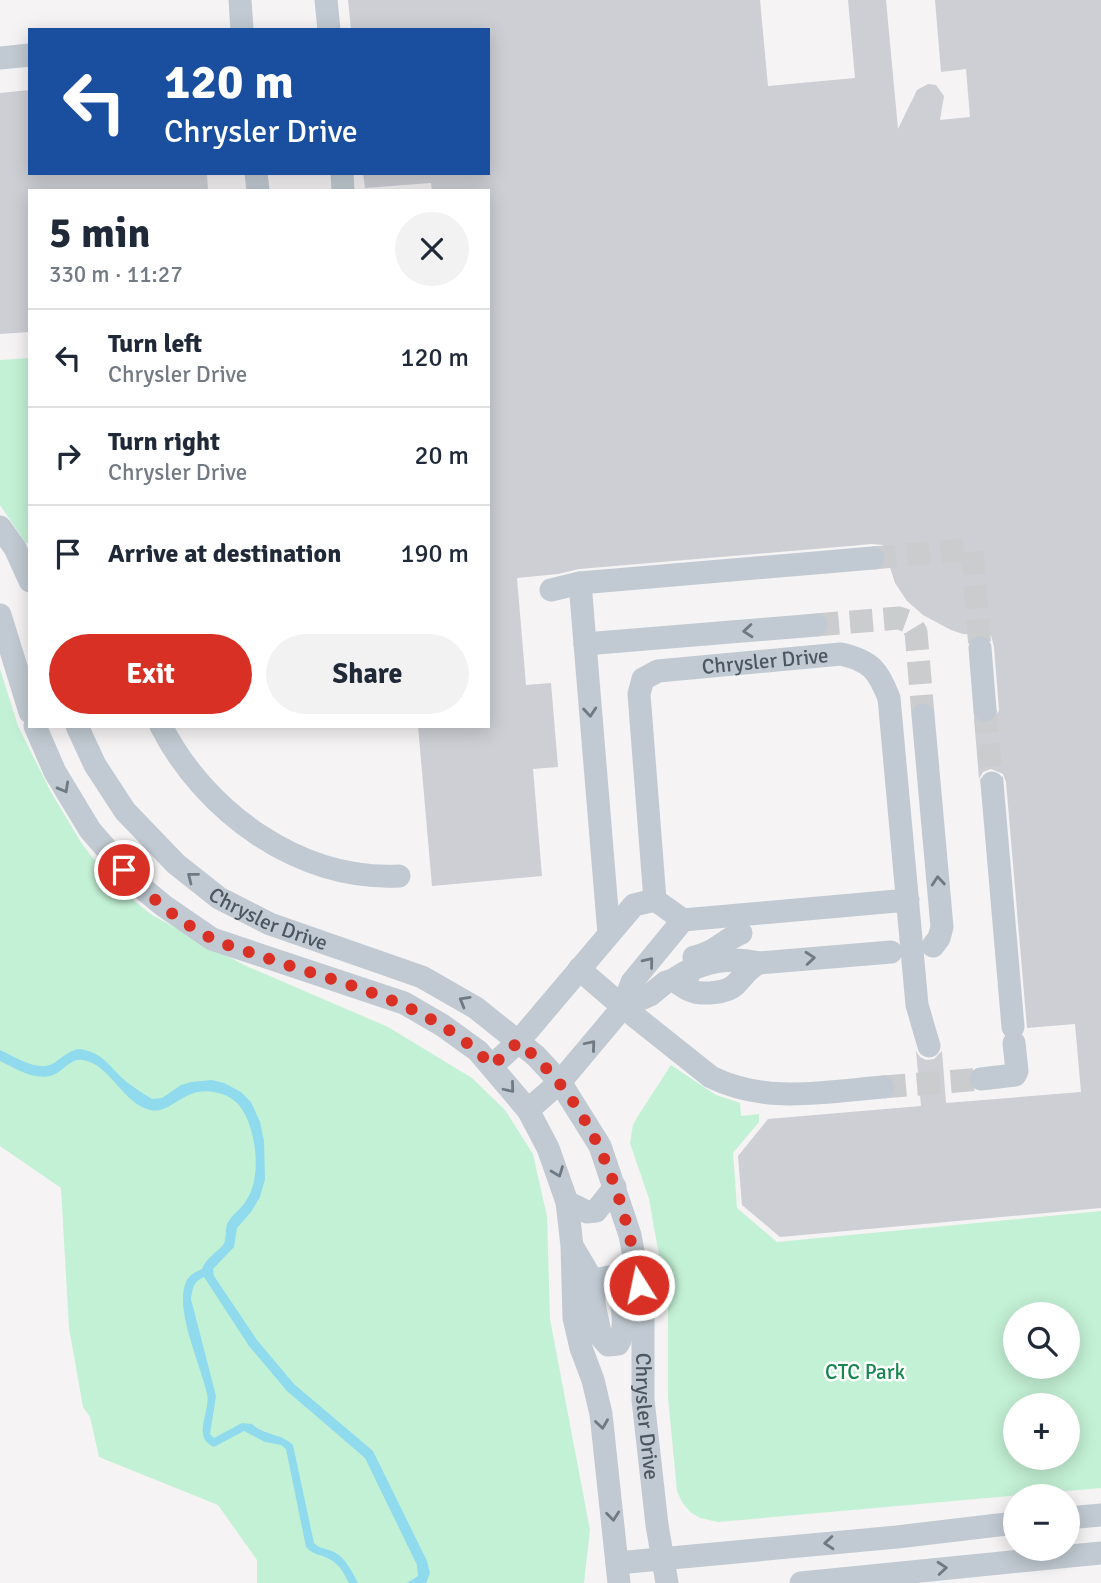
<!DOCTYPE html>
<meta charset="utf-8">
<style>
body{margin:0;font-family:Signika,sans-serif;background:#f2f2f3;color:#1f2937;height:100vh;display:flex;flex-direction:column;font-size:26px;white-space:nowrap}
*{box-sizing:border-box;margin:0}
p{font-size:23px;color:#747a83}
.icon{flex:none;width:38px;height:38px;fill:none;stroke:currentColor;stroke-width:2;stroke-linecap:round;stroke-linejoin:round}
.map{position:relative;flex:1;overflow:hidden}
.panel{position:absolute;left:28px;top:189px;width:462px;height:539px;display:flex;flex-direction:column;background:#fff;border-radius:0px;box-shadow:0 4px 18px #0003}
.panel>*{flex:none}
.hud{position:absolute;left:28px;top:28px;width:462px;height:147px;border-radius:0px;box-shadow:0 4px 18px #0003;background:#1a4fa0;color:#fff;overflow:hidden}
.tools{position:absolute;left:1003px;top:1302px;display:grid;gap:14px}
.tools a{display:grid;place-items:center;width:77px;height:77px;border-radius:50%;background:#fff;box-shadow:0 4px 18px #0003;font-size:35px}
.pin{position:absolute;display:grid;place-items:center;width:60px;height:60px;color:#fff;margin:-30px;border:4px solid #fff;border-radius:50%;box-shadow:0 2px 7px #0007}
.me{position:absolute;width:77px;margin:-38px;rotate:350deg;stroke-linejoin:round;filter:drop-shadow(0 0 5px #0008)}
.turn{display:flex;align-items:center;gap:24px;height:147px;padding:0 21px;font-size:32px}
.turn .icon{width:91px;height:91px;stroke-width:2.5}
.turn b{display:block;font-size:49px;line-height:60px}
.round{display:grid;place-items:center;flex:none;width:74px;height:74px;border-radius:37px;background:#f2f2f3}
.head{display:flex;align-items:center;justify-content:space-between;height:119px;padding:0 21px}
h1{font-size:42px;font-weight:800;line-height:52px}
.action{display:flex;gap:14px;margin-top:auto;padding:14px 21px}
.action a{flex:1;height:80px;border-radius:42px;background:#d93025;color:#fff;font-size:28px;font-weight:800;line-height:80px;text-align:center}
.action a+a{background:#f2f2f3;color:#1f2937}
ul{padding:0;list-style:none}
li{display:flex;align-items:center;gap:21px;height:98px;padding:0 21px;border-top:2px solid #e0e1e3}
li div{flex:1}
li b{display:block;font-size:26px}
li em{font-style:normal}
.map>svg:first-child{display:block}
</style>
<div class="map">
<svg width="1101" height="1583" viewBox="0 0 1101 1583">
<rect width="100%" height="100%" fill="#f5f3f3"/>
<!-- green -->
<path fill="#c3f1d5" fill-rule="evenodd" d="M30 358V543H26L0 505V360Z
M0 669 18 726 51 792 82 844 113 884 152 915 244 965 388 1027 472 1078 505 1110 533 1154 547 1217 550 1319 590 1530 584 1583H257V1560L218 1505 99 1457 90 1417 83 1407 69 1328 61 1188 0 1146Z
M671 1065 716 1095 740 1103 741 1116 759 1114V1122L733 1153 737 1208 777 1242 1101 1211V1488L718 1522 700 1518 690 1512 682 1502 677 1491 668 1397V1306L649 1199 630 1143 633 1125 638 1116ZM1015 1314H1068V1367H1015ZM1015 1405H1068V1458H1015Z"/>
<!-- water -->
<path fill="#90daee" d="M78 1049C104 1051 110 1069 128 1083 136 1089 144 1094 152 1099L162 1098 181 1085 191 1082 212 1080 224 1083 241 1092 251 1102 260 1122 264 1141 265 1179 260 1197 251 1212 237 1228 234 1247 213 1269 214 1276 257 1340 294 1384 373 1451 427 1561 430 1573 426 1583H407L418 1576 417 1565 365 1458 287 1391 249 1346 204 1277C193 1282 193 1288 191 1299L216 1396 210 1434 214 1438 242 1423 252 1424C265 1436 281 1433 293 1445L314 1543C320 1549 326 1548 334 1552 346 1558 352 1572 358 1583H349C344 1574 340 1565 331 1560 322 1554 314 1556 306 1547L286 1449 281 1445 265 1442 244 1431 214 1447C191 1437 211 1412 207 1394 201 1365 174 1310 186 1282 189 1275 195 1272 202 1269 206 1258 216 1253 223 1245 227 1239 225 1231 227 1224 232 1214 242 1209 247 1199 260 1178 257 1144 248 1121 242 1105 232 1095 214 1092 183 1086 171 1115 150 1110 122 1103 110 1064 83 1060 69 1058 63 1073 50 1076 33 1080 15 1068 0 1061V1050C14 1056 38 1073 54 1063 63 1057 67 1052 78 1049Z"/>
<!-- building -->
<path fill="#cdcfd5" d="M348 0H760L768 86 855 78 848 0H886L898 129 917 90 928 84 936 85 944 96 940 120 970 117 966 69 941 72 935 0H1101V1208L780 1237 742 1205 738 1156 768 1119 921 1106 916 1051 920 1057 926 1060 934 1059 942 1051 946 1103 1081 1092 1075 1024 1027 1028 1006 782 1003 774 991 769 983 772 979 779 974 718 980 723 987 724 993 721 999 710 994 647 991 635 963 634 951 630 923 615 907 601 895 583 883 545 872 544 579 569 558 574 517 578 526 685 551 683 558 767 533 769 542 876 432 886 418 726H488V191H432L431 183 365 188 363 173H488V30H351Z
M30 90V173H207L208 191H30V332L0 334V93Z"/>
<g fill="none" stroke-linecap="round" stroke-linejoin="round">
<!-- minor-tunnel -->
<path stroke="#caccce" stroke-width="23" stroke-dasharray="23 11" stroke-linecap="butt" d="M873 558 972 549 980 648
M816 625 899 618 910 622 916 632 923 715
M985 710 992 783
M883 1087 981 1079"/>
<!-- minor -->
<g stroke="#c1cad2" stroke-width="23">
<path d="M240 0 242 30"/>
<path d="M326 0 329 30"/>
<path d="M0 58 30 55"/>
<path d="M256 173 258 191"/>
<path d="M342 173 343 191"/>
<path d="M0 527 15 548 30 581"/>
<path d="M580 583 609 934"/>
<path d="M551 590 580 583 873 558"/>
<path d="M0 615 30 712"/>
<path d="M585 644 816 625"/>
<path d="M980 648 985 710"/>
<path d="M923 715 942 927 939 938 933 946"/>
<path d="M35 726 55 772 90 830 136 883 164 906 212 939 404 1003 442 1025 478 1051 528 1110 548 1148 567 1202 572 1246 574 1318 581 1348 593 1380 601 1414 619 1583"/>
<path id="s1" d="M77 726 95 765 125 811 176 864 219 898 270 924 422 977 476 1008 536 1056 560 1082 600 1146 630 1235 643 1306V1400L657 1525 667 1583"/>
<path d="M161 726C205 812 299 881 399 876"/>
<path d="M992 783 1013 1027"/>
<path id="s2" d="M908 900 683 920 655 900 639 694 643 679 658 671 841 654C871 661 878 670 889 698L917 1005 929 1046"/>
<path d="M694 957C713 954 724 940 741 933"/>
<path d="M579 969 623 1007 711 1077C766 1104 824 1092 883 1087"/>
<path d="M673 980C699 962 728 956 759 963L891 952"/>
<path d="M673 980C679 983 685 989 692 991 702 995 727 993 735 985 743 977 748 968 759 963"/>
<path d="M623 1007 650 995 666 982 688 976"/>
<path d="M492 1066 518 1042 634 905 655 900"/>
<path d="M981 1079 1015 1075 1017 1071 1014 1043"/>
<path d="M528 1110 560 1082 623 1007 632 982 683 920"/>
<path d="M567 1202 587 1212 596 1211 615 1187"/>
<path d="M574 1249 587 1271 601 1337 608 1345 618 1344C628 1329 623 1289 609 1277L598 1279 595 1284 594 1299"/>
<path d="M1068 1518 1101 1515"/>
<path d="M617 1563 897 1537 1015 1523"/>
<path d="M801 1583 1101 1553"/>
</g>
</g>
<!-- one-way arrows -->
<defs><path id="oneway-chevron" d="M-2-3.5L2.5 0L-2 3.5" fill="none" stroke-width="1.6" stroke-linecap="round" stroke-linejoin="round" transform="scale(1.75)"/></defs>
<g stroke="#6e7983">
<use href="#oneway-chevron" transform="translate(748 631) rotate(175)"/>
<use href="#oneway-chevron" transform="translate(590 712) rotate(85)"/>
<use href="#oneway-chevron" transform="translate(64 788) rotate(61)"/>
<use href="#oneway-chevron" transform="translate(192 877) rotate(-142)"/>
<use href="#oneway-chevron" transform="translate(938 881) rotate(-95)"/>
<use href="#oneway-chevron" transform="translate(810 958) rotate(-5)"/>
<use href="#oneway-chevron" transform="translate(649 962) rotate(-51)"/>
<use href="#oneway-chevron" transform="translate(464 1001) rotate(-150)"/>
<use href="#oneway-chevron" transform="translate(591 1045) rotate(-50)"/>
<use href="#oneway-chevron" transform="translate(510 1088) rotate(50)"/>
<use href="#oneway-chevron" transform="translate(558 1172) rotate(69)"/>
<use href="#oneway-chevron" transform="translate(602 1424) rotate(82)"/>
<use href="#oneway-chevron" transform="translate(613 1516) rotate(84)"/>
<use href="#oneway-chevron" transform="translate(829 1543) rotate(175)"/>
<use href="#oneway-chevron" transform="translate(942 1568) rotate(-5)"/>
</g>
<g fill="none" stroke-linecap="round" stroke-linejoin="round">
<!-- route -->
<path stroke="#d93025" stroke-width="12" stroke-dasharray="0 21.6" d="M124 870C149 896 180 923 213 939 227 946 243 950 258 955 339 984 430 1000 492 1066L518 1042C592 1101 625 1194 639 1285"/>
</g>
<g text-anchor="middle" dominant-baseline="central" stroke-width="5" stroke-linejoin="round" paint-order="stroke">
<!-- street labels -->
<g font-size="21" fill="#4a5661" stroke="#fff">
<text stroke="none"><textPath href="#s2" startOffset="607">Chrysler Drive</textPath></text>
<text stroke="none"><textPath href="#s1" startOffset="280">Chrysler Drive</textPath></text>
<text stroke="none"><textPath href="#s1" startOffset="971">Chrysler Drive</textPath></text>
</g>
<!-- park labels -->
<g font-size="21" fill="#17864f" stroke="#fff">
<text x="865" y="1372">CTC Park</text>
</g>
</g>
</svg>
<div class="tools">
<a><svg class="icon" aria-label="search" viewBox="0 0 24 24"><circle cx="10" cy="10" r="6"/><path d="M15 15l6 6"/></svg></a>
<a>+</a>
<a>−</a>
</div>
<div class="pin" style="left:124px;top:870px;background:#d93025"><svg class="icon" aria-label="arrive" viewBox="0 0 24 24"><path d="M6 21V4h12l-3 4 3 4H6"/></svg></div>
<svg class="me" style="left:639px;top:1285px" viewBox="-20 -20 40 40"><circle r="17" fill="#d93025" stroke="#fff" stroke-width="3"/><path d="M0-11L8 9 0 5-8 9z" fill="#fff"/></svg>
<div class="hud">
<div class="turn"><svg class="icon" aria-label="left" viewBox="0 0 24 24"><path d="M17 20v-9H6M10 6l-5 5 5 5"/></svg><div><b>120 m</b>Chrysler Drive</div></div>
</div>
<section class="panel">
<div class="head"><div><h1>5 min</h1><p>330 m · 11:27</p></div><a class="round"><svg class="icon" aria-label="close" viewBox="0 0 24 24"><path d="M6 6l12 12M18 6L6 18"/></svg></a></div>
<ul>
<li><svg class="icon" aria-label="left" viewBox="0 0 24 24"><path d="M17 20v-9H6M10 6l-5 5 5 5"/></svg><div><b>Turn left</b><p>Chrysler Drive</p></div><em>120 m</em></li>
<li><svg class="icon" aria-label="right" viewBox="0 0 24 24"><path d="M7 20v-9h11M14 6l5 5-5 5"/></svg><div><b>Turn right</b><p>Chrysler Drive</p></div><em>20 m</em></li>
<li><svg class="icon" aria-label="arrive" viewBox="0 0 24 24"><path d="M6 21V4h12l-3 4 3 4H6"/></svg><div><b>Arrive at destination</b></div><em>190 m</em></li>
</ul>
<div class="action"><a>Exit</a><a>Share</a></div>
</section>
</div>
